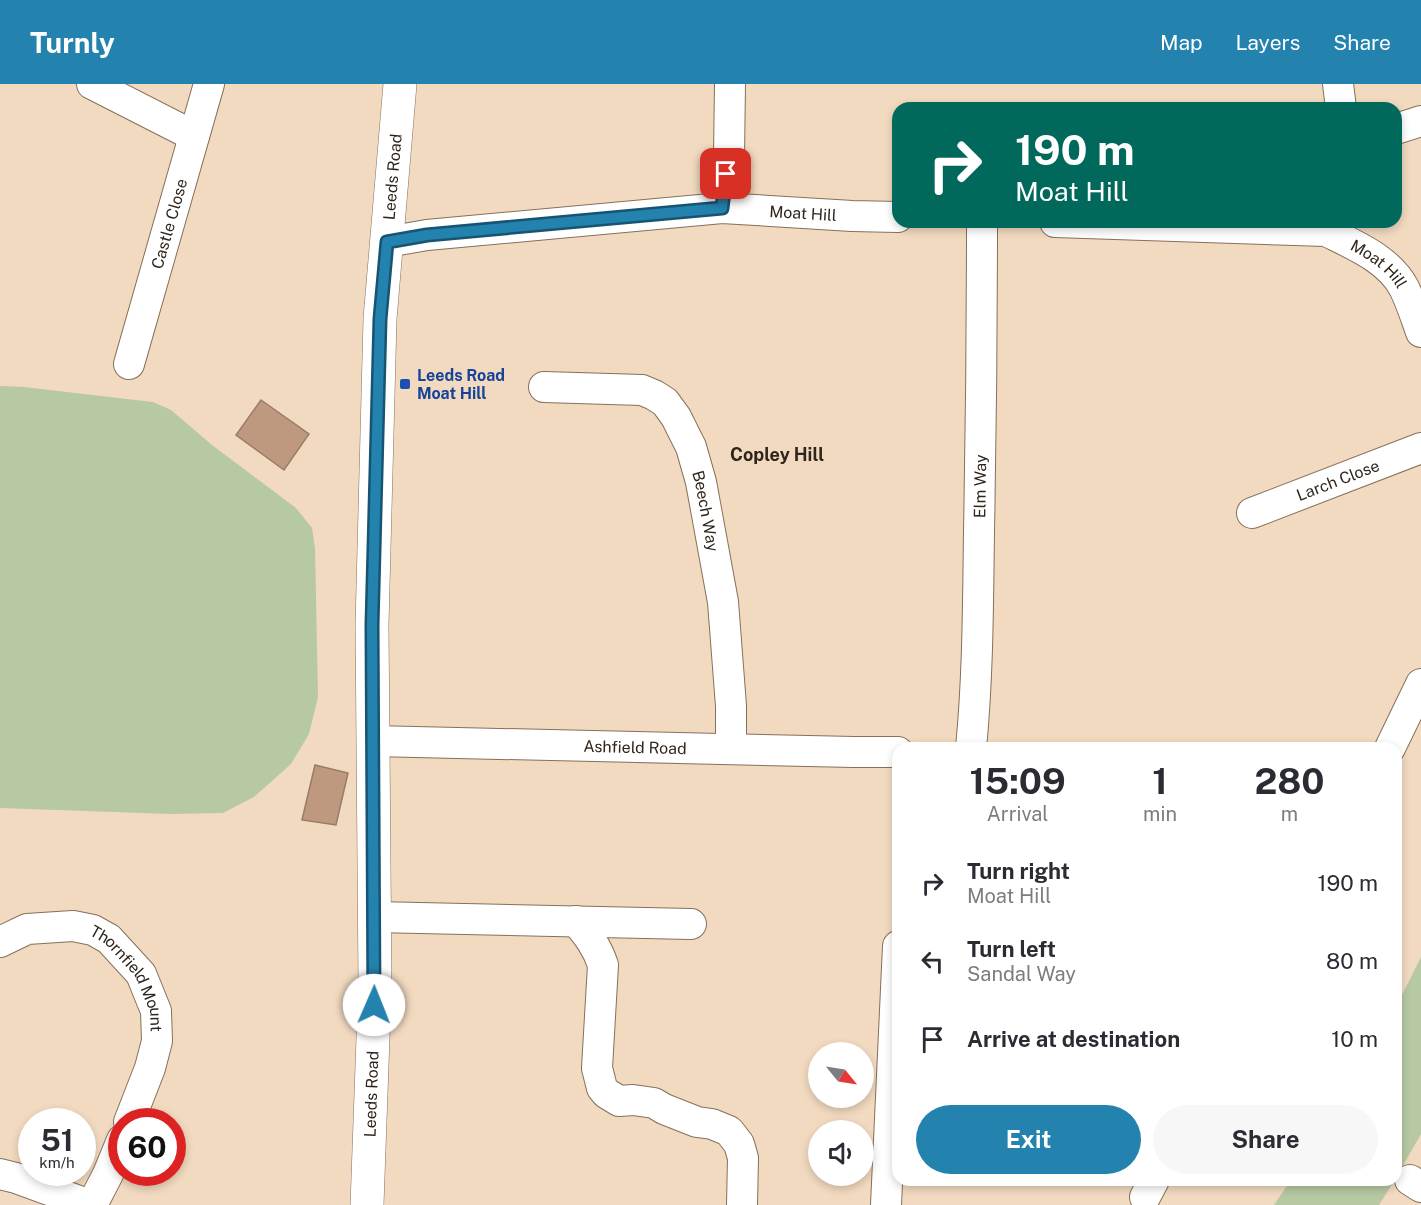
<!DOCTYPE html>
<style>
body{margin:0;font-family:"Public Sans",sans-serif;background:#f7f7f7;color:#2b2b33;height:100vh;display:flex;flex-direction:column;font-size:22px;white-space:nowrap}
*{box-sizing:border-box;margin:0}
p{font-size:20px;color:#7c7c81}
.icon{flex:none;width:33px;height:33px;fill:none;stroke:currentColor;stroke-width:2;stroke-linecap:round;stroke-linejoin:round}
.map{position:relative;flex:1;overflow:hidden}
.side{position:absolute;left:892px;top:658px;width:510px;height:444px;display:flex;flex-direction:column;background:#fff;border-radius:18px;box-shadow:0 3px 9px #0003}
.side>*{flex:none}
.hud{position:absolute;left:892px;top:18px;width:510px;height:126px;border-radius:18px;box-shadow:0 3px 9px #0003;background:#00695c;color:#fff;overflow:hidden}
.needle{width:39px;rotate:120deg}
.fabs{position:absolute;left:808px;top:958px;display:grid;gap:12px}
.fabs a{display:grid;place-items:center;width:66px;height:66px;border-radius:50%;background:#fff;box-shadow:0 3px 9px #0003;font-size:30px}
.speed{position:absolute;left:18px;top:1024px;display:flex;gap:12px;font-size:30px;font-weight:700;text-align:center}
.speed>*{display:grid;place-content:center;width:78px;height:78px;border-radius:50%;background:#fff;box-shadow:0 3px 9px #0003;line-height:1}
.speed small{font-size:15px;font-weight:400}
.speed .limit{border:9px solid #d22;background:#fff;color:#111}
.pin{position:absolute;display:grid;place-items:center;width:51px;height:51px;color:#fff;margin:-26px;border-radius:12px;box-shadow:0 3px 9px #0006}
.me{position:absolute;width:66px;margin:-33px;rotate:1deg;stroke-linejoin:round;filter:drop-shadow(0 0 4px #0008)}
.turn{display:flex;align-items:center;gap:21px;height:126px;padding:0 24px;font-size:27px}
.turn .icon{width:78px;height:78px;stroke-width:2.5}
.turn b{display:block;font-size:42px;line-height:51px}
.eta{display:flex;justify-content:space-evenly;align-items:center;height:102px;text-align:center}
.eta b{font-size:36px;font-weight:700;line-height:42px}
.primary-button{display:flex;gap:12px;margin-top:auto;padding:12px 24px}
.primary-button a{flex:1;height:69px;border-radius:36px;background:#2482ae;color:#fff;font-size:24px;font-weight:700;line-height:69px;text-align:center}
.primary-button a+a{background:#f7f7f7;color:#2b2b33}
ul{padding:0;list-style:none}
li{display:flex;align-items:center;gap:18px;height:78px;padding:0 24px}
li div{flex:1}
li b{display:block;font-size:22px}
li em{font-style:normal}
header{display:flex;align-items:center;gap:36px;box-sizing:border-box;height:84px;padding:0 30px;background:#2482ae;color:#fff}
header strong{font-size:28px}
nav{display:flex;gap:33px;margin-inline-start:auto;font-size:21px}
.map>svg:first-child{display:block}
</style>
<header>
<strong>Turnly</strong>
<nav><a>Map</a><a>Layers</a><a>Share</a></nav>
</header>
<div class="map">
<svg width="1421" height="1121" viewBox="0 0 1421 1121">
<rect width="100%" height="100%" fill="#f2dac0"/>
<!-- green -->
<path fill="#b7c9a3" d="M0 302 24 303 153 318 171 326 212 361 296 424 312 444 315 464 318 613 309 650 291 680 254 713 223 729 170 730 0 724Z
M1421 873V1050L1397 1092V921Z
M1290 1097V1096L1394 1097 1379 1121H1274Z"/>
<!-- building -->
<path fill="#bf997f" stroke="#977c69" stroke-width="1.5" d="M261 316 309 350 284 386 236 351Z
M315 681 348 689 336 741 302 736Z"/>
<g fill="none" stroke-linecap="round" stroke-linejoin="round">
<defs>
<g id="minor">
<path d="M92 0 194 52"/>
<path d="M1338 0 1341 24"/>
<path d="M1396 45 1421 37"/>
<path d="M722 124 729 72 730 0"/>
<path id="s1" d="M1055 138 1326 147C1354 161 1389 175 1404 204 1411 218 1416 234 1421 248"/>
<path id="s2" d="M387 158 427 151 722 124 852 132 898 133"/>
<path id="s3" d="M129 280 209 0"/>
<path id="s4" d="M544 303 642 306 654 311 665 318 676 333 691 363 701 398 723 518 731 622V665"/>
<path id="s5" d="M1252 429 1421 364"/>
<path id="s6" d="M373 657 854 668H898"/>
<path id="s7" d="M971 664C978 592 978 519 979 447 981 344 982 241 982 138"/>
<path d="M1390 664 1421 600"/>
<path d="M374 833 691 840"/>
<path d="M576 837C588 851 597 863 603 881L597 984 602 1004 606 1009 619 1017 633 1016 654 1019 664 1025 697 1038 712 1040 729 1047 739 1060 743 1074 742 1121"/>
<path id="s8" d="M0 858 27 845 73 842 93 846 109 855 141 890 156 927 157 957 150 984 129 1038"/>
<path d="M0 1090 16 1094 90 1121"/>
<path d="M1410 1096 1421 1103"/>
<path d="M1145 1113 1154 1096"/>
<path d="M92 1121 108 1090 122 1056"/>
<path d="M886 1121 898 862"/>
</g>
<g id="major">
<path id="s9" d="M367 1121 375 898 372 541 380 235 400 0"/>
</g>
</defs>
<!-- minor casing -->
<use href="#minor" stroke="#867059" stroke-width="32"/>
<!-- major casing -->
<use href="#major" stroke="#867059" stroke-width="34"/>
<!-- minor -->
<use href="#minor" stroke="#fff" stroke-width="30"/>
<!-- major -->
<use href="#major" stroke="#fff" stroke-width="33"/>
</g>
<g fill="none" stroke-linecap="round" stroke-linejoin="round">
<defs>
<path id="route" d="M374 921 372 541 380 235 387 158 427 151 722 124 726 90"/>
</defs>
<!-- route casing -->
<use href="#route" stroke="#175471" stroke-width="15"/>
<!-- route -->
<use href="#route" stroke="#2482ae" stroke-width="10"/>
</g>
<!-- markers -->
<rect fill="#1a4fb4" stroke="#f2dac0" stroke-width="2" x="399" y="294" width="12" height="12" rx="3"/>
<g text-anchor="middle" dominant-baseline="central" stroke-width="6" stroke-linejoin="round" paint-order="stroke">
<!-- street labels -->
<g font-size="16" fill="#2f251c" stroke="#f2dac0">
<text stroke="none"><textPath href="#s9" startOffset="1029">Leeds Road</textPath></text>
<text stroke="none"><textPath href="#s2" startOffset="418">Moat Hill</textPath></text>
<text stroke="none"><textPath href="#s3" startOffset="146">Castle Close</textPath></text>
<text stroke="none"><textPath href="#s1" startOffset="334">Moat Hill</textPath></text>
<text stroke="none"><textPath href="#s5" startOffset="92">Larch Close</textPath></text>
<text stroke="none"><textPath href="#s7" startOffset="262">Elm Way</textPath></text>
<text stroke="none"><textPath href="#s4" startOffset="242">Beech Way</textPath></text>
<text stroke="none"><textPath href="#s6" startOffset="262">Ashfield Road</textPath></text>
<text stroke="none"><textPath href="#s8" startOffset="159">Thornfield Mount</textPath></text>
<text stroke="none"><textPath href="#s9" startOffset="111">Leeds Road</textPath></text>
</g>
<!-- transit labels -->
<g font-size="16" font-weight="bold" fill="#164399" stroke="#f2dac0" text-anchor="start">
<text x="417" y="291">Leeds Road<tspan x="417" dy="18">Moat Hill</tspan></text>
</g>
<!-- neighbourhood labels -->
<g font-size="18" font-weight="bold" fill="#2f251c" stroke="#f2dac0">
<text x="777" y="370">Copley Hill</text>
</g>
</g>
</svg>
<div class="fabs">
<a><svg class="needle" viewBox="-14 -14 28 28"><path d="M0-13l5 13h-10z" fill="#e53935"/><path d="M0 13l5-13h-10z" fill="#7c7c81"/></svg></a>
<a><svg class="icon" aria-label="sound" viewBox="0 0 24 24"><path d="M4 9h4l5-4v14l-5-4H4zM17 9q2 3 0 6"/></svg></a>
</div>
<div class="speed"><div>51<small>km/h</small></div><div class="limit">60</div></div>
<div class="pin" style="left:726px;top:90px;background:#d93025"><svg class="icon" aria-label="arrive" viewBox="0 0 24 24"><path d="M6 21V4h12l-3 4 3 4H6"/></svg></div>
<svg class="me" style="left:374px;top:921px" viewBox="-20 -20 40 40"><circle r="19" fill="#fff"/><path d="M0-13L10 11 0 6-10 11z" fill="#2482ae"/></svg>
<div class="hud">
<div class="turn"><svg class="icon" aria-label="right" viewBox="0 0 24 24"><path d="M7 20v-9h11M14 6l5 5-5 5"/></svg><div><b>190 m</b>Moat Hill</div></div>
</div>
<section class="side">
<div class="eta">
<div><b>15:09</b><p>Arrival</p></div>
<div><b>1</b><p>min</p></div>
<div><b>280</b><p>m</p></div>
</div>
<ul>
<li><svg class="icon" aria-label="right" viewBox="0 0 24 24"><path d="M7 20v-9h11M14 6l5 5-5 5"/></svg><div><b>Turn right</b><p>Moat Hill</p></div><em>190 m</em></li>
<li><svg class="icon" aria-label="left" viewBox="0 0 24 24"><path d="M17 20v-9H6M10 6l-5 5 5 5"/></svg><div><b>Turn left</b><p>Sandal Way</p></div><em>80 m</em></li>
<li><svg class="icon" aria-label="arrive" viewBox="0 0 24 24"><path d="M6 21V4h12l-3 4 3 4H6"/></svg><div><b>Arrive at destination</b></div><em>10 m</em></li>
</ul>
<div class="primary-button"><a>Exit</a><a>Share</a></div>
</section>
</div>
